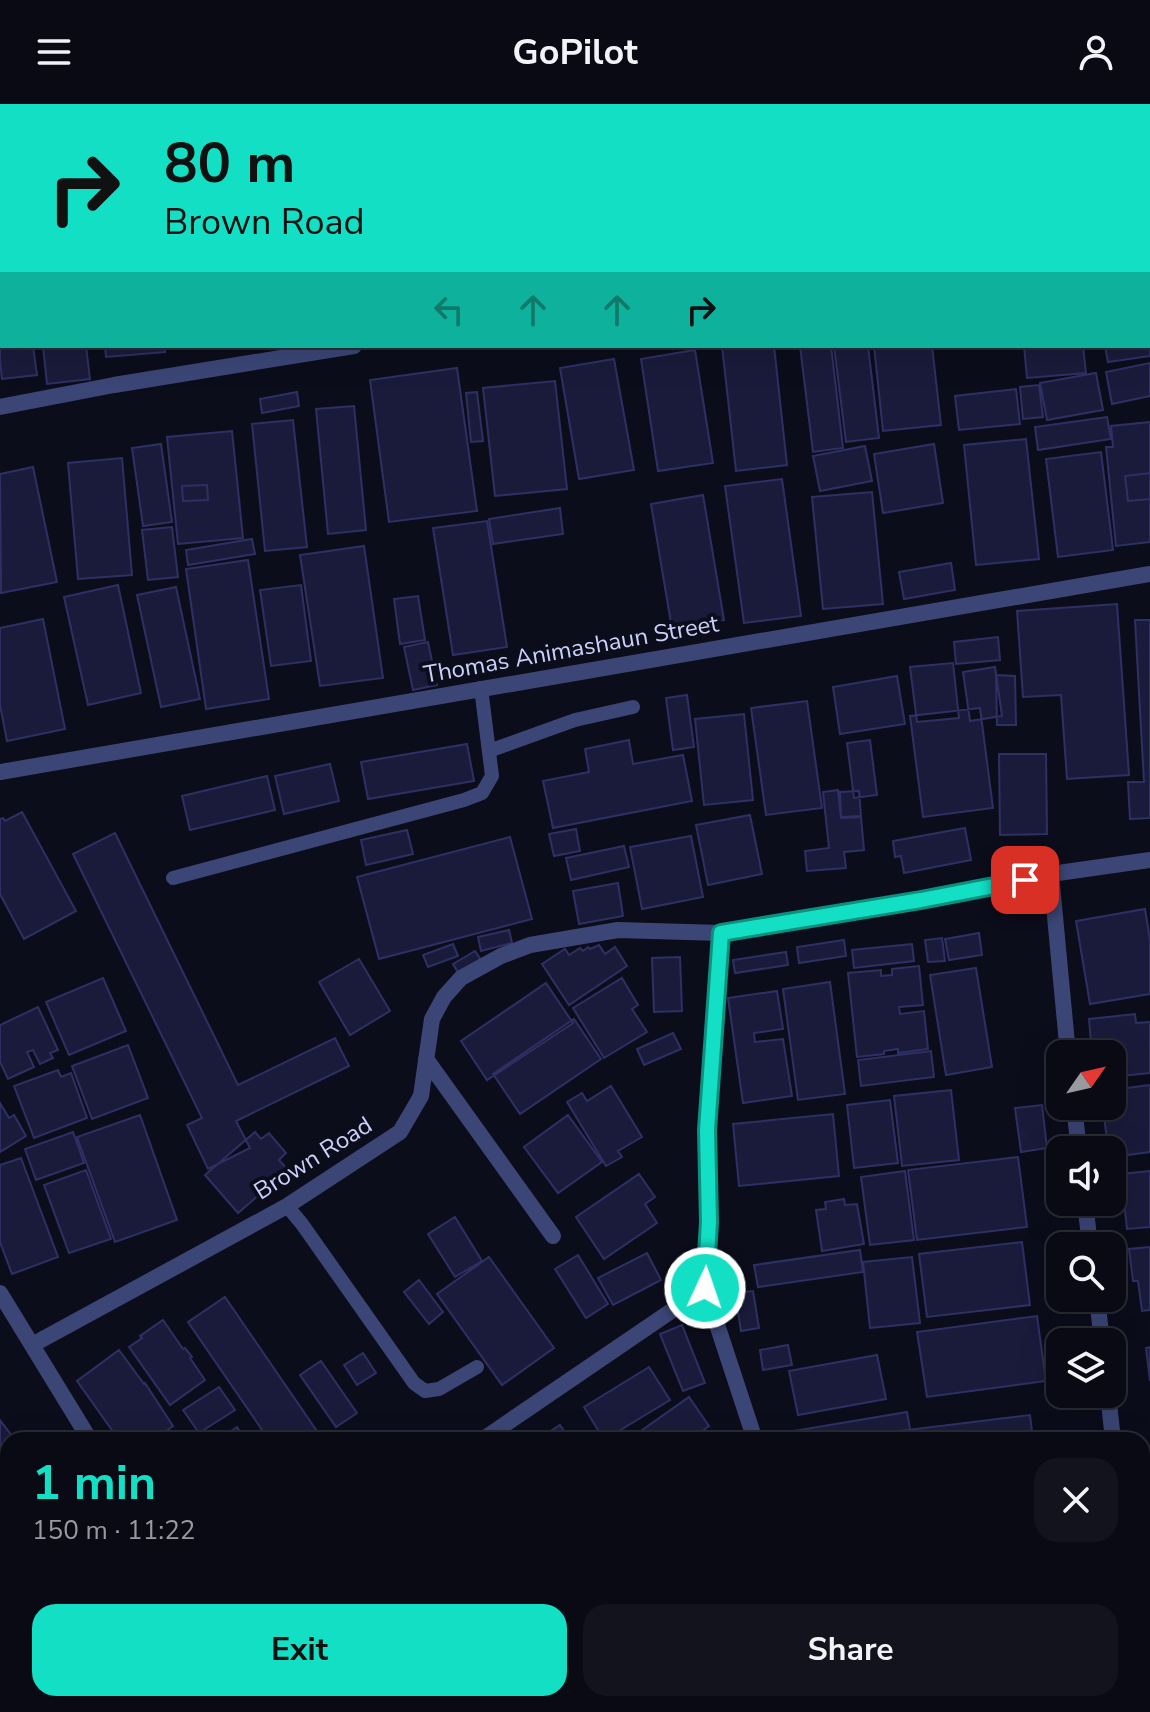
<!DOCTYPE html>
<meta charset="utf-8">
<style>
body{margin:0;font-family:"Nunito Sans",sans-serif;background:#12131d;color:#f1f3f6;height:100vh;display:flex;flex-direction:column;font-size:30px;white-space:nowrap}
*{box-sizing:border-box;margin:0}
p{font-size:26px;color:#999aa0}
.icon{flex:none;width:44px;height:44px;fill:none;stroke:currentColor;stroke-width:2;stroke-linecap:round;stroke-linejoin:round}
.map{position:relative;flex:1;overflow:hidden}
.side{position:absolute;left:0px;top:1328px;width:1150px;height:280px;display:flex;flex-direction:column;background:#090a14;border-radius:24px 24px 0 0;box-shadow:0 8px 32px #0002,0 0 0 2px #292b34}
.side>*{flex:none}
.top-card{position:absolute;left:0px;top:0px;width:1150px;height:244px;box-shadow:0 8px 32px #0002,0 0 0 2px #292b34;background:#12dfc4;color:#111;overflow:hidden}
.needle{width:52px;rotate:56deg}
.controls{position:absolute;left:1046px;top:936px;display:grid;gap:16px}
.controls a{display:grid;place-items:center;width:80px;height:80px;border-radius:16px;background:#090a14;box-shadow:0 8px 32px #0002,0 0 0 2px #292b34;font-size:40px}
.pin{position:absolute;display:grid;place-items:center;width:68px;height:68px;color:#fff;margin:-34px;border-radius:16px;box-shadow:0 4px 12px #0006}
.me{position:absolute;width:88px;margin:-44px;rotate:3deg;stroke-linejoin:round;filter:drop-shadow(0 0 6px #0008)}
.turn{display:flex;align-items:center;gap:28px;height:168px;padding:0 32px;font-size:36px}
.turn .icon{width:104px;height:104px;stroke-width:2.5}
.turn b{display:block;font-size:56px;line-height:68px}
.lanes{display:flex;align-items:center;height:76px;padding:0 32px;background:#0003;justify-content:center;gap:40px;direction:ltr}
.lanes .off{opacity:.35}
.round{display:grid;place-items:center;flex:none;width:84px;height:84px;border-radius:24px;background:#12131d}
.summary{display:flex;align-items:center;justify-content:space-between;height:136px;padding:0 32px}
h1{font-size:48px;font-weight:700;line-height:60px;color:#12dfc4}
.cta{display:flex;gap:16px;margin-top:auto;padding:16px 32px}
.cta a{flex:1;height:92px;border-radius:24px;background:#12dfc4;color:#111;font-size:32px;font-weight:700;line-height:92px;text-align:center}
.cta a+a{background:#12131d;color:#f1f3f6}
header{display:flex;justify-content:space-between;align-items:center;height:104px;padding:0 32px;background:#090a14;font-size:36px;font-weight:700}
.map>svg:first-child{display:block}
</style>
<header><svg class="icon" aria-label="menu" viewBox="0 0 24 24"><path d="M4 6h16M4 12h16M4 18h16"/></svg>GoPilot<svg class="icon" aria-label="person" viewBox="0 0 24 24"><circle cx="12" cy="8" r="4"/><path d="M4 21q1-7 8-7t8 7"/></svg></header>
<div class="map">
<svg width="1150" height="1608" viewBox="0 0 1150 1608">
<rect width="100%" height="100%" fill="#0c0d1b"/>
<!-- building -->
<path fill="#1a1b3a" stroke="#2e3064" stroke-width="2" fill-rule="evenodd" d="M0 0 2 13V114H0Z
M87 0H140L141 2H87Z
M289 0H362V2H289Z
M539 0H613V2H539Z
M764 0H839V2H764Z
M908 0H969V2H908Z
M990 0H1056V2H991Z
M1097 0H1150V87H1148V2H1097Z
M0 129H2V190H0Z
M1148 153H1150V252L1108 258 1105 242H1148Z
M0 196H2V242H33L37 271 2 275 0 257Z
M43 242H86L90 275 47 280Z
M105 242H164L165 248 106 253Z
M722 242H774L787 361 736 367Z
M800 242H831L843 344 813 348Z
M834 242H868L879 334 846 338Z
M874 242H932L941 321 883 327Z
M1024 242H1083L1086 269 1027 274Z
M695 246 713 359 658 367 641 255Z
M614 255 634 366 579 375 560 264Z
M1150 259V292L1112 300 1106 268Z
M457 264 477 407 389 418 370 276Z
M1096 269 1103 306 1047 316 1040 279Z
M555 277 567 385 495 392 483 284Z
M1039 281 1043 313 1023 315 1020 283Z
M1016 285 1020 320 959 326 955 292Z
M297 288 299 302 262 309 260 295Z
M477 288 483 337 471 338 466 289Z
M354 302 366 426 328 430 316 305Z
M1107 313 1111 335 1038 346 1035 323Z
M293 316 307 443 265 447 252 320Z
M1150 318V369L1125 372 1128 397 1150 395V438L1116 442 1106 343H1113L1111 322Z
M232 327 243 434 178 440 167 333ZM207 381 208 396 183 397 182 382Z
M1026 335 1039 455 976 461 964 341Z
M161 340 172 418 143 422 132 344Z
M934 340 943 399 883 409 874 350Z
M865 342 872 377 820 387 813 352Z
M1101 348 1113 446 1058 453 1046 355Z
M122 354 132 471 78 475 68 359Z
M33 363 57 478 1 489 0 370Z
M1150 369V395L1128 397 1125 372Z
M782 375 801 512 744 519 725 382Z
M207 381 208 396 183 397 182 382Z
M872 388 883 500 823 505 812 393Z
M703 391 724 516 672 525 651 400Z
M560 404 563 430 493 440 489 415Z
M487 417 507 543 453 551 433 424Z
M172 423 178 473 148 476 142 426Z
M252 435 255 450 188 461 186 446Z
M364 442 383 574 320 582 300 451Z
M248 456 269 595 206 605 186 465Z
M951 459 955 486 904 495 899 468Z
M118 481 141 589 88 601 64 493Z
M301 481 311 557 271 562 260 486Z
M176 483 200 595 161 603 137 491Z
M418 492 425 536 400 540 394 495Z
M1117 500 1129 671 1067 675 1061 591 1023 593 1017 507Z
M43 515 65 625 7 637 0 601V524Z
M1135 516H1150V714L1130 715 1128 678H1144Z
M998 533 1000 556 956 560 954 538Z
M428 538 437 581 413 586 404 543Z
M953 559 959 614 917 618 910 563Z
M995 563 1002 612 970 617 963 568Z
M996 571 1015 572 1016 621H997Z
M897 572 905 620 840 630 833 583Z
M687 591 694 643 673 646 666 594Z
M807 597 822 704 766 711 751 604Z
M980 604 993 704 923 713 910 612Z
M744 610 753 696 704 701 695 615Z
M629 636 633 660 683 651 692 697 553 724 543 677 589 668 585 645Z
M870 636 877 691 854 694 847 639Z
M467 640 474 677 368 695 361 658Z
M999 650H1046L1047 730 1000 731Z
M330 660 339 697 284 710 275 672Z
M267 672 275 706 190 726 182 692Z
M838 686 841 714 861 713 864 746 844 748 846 764 807 767 805 747 829 744 823 688Z
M859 687 861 712 841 713 840 688Z
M22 708 76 807 24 835 0 790V715L3 714 5 717Z
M750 711 762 770 708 781 696 721Z
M965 724 971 756 904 769 901 752 895 753 893 737Z
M576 725 580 747 554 752 549 730Z
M407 726 413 750 366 761 361 736Z
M115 729 238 981 335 934 349 962 236 1017 250 1044 208 1065 187 1021 202 1014 73 750Z
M691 732 703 793 642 805 630 743Z
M510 733 532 815 379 855 357 773Z
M624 742 629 763 571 776 566 754Z
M618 779 623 812 579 820 573 787Z
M1145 805 1150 836V890L1090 900 1076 817Z
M509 826 512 839 481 847 478 833Z
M979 829 982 851 949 856 945 835Z
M942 834 945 857 928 858 925 836Z
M844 836 846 852 799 859 797 843Z
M453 840 458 852 428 863 423 851Z
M912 840 914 857 854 864 852 846Z
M599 841 605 850 615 843 627 862 569 901 542 860 565 845 569 851 580 844 583 847 588 843 590 845Z
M475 847 481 856 459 870 453 860Z
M786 848 788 861 735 869 733 856Z
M680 853 682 907 654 908 652 854Z
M359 855 390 907 350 931 319 878Z
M919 862 923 901 899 903 900 910 924 907 928 945 898 949V945L884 947V950L857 953 848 869 881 866V872L892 871V865Z
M976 864 992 963 946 971 930 871Z
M103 874 126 927 69 951 46 898Z
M622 874 638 901 632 905 647 928 604 954 573 904Z
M830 878 845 990 798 996 783 885Z
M546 879 573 919 487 976 461 937Z
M777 887 783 925 754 929 755 938 783 935 792 992 743 999 728 894Z
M38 903 58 946 50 949 53 954 40 960 33 946 27 948 34 963 8 975 0 958V921Z
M1135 910 1136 919 1150 918V969L1112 973V950H1092L1089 915Z
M574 915 601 955 520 1010 493 970Z
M673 929 681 945 644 961 637 945Z
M128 941 148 994 92 1015 72 962Z
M931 947 934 973 861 982 858 956Z
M58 966 61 973 71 969 87 1014 34 1034 14 982Z
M1150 981V1048L1112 1053V1046H1108L1103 1002H1112V986Z
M611 982 642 1033 618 1047 622 1053 606 1062 567 998 582 989 587 997Z
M951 986 959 1056 902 1062 894 992Z
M890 996 898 1059 854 1064 847 1001Z
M0 999 9 1014 14 1011 26 1032 0 1048Z
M1042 1001 1047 1044 1021 1048 1015 1004Z
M833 1010 839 1072 739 1082 733 1020Z
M140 1011 177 1116 115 1138 77 1033Z
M568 1011 602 1058 558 1089 524 1043Z
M73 1028 84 1059 36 1076 25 1045Z
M255 1028 261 1035 269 1029 286 1049 279 1056 288 1066 238 1109 205 1071Z
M1018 1053 1027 1123 917 1136 908 1066Z
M21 1054 58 1153 12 1170 0 1138V1061Z
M86 1066 111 1135 69 1149 44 1081Z
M905 1067 914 1136 870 1141 861 1073Z
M1150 1067V1123L1127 1125 1121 1070Z
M639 1070 655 1093 645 1100 657 1119 604 1155 576 1113Z
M844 1095 845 1101 857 1100 864 1140 822 1147 816 1106 826 1105 825 1098Z
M455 1113 482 1157 455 1173 428 1130Z
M1022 1138 1030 1201 927 1213 919 1150Z
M1150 1143V1206L1142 1207 1138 1177H1133L1129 1145Z
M860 1146 863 1168 758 1183 754 1161Z
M647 1149 661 1176 613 1201 598 1174Z
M578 1151 608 1200 586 1214 555 1165Z
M489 1153 554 1244 502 1281 437 1190Z
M912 1153 920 1219 870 1224 863 1158Z
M419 1176 443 1208 429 1220 404 1188Z
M753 1187 759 1224 741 1227 735 1189Z
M225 1193 323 1336H269L188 1218Z
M1037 1212 1046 1277 927 1293 917 1228Z
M163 1216 183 1245 185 1244 192 1253 190 1254 205 1276 170 1301 129 1243 142 1234 140 1232Z
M682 1221 705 1279 683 1287 660 1230Z
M788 1241 792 1261 763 1266 760 1246Z
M1150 1243V1277L1146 1244Z
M119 1246 144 1280 145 1279 173 1322 154 1336H119L77 1277Z
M363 1249 376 1269 357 1281 344 1261Z
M877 1251 886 1295 798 1311 789 1267Z
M321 1257 357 1309 336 1323 300 1271Z
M649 1263 670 1296 604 1336 584 1303Z
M219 1283 235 1306 199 1329 183 1306Z
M689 1293 709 1322 690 1336H628Z
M907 1308 912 1336H771L770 1331Z
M1030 1311 1033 1336H826Z
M0 1316 15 1336H8V1356L0 1362Z
M560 1321 570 1336H537Z
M237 1323 246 1336H217Z
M8 1375V1402L0 1408V1381Z
M8 1455V1503L0 1491V1461Z
M39 1600H111L100 1608H44Z
M182 1600H189L194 1608H169Z
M302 1600H345L333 1608H317L314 1604 307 1608Z
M383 1600H445L450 1608H371Z
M613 1600H633L622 1608H619Z
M850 1600H894L896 1608H851Z
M898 1600H958L959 1605 939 1608H900Z
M975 1600H1007L1008 1608H976Z
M29 1601 33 1608H14Z
M1113 1601 1114 1608H1075V1607Z"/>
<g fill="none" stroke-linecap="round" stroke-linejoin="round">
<!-- service -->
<path stroke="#3b4676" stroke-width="14" d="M489 647 575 616 633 603
M173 774 464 696 482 689 492 672 481 584
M287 1102 302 1120 414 1279 425 1287 439 1285 477 1263"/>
<!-- minor -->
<path stroke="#3b4676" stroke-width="16" d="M1148 111H1150
M0 303 114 281 354 242
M0 668 1150 470
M1051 770 1068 950
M721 829 707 1026 709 1118 705 1184 755 1336
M426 955 553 1132
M1074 1002 1079 1046
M1085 1098 1090 1142
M0 1189 90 1336
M1097 1194 1102 1238
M32 1241 287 1102 400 1028 421 992 432 915 444 893 461 874 501 852 530 841 618 826 721 829 921 796 1051 770 1150 756
M1108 1290 1113 1336
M482 1336 705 1184
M264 1600 271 1608
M818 1600 819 1608
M1138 1600V1608
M708 1608 723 1600"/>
</g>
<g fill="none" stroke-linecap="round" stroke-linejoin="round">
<defs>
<path id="route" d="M705 1184 709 1118 707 1026 721 829 921 796 1025 776"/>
</defs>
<!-- route casing -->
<use href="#route" stroke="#0c917f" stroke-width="20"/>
<!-- route -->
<use href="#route" stroke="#12dfc4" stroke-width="14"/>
</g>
<g text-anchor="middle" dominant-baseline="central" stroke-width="8" stroke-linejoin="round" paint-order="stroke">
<!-- street labels -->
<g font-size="24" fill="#cad0fb" stroke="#0c0d1b">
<text transform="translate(571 545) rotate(-10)">Thomas Animashaun Street</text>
<text transform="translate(313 1054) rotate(-32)">Brown Road</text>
</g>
</g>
</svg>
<div class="controls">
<a><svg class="needle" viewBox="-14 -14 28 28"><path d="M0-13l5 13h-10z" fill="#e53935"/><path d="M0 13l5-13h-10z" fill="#999aa0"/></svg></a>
<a><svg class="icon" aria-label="sound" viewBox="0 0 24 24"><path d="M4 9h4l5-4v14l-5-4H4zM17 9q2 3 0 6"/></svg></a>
<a><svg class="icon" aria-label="search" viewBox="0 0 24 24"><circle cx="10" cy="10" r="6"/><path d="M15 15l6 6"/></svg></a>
<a><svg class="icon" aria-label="layers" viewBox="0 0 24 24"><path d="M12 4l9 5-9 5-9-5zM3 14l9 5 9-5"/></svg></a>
</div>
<div class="pin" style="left:1025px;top:776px;background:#d93025"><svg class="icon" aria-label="arrive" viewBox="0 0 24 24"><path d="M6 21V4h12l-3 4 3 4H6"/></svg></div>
<svg class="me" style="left:705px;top:1184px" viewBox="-20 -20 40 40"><circle r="17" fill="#12dfc4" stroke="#fff" stroke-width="3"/><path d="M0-11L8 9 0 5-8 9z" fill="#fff"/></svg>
<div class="top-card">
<div class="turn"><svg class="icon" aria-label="right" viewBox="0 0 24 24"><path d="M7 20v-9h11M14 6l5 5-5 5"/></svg><div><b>80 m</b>Brown Road</div></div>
<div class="lanes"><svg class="icon off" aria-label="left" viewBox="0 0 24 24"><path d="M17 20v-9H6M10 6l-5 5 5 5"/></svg><svg class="icon off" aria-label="ahead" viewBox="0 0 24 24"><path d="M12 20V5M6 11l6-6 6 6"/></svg><svg class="icon off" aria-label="ahead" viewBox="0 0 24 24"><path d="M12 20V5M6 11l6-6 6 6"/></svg><svg class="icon" aria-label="right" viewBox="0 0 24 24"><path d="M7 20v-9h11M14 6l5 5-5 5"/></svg></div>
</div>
<section class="side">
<div class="summary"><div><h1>1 min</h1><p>150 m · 11:22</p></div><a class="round"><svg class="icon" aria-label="close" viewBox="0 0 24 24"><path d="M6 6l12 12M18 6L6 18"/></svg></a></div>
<div class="cta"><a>Exit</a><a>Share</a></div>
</section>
</div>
